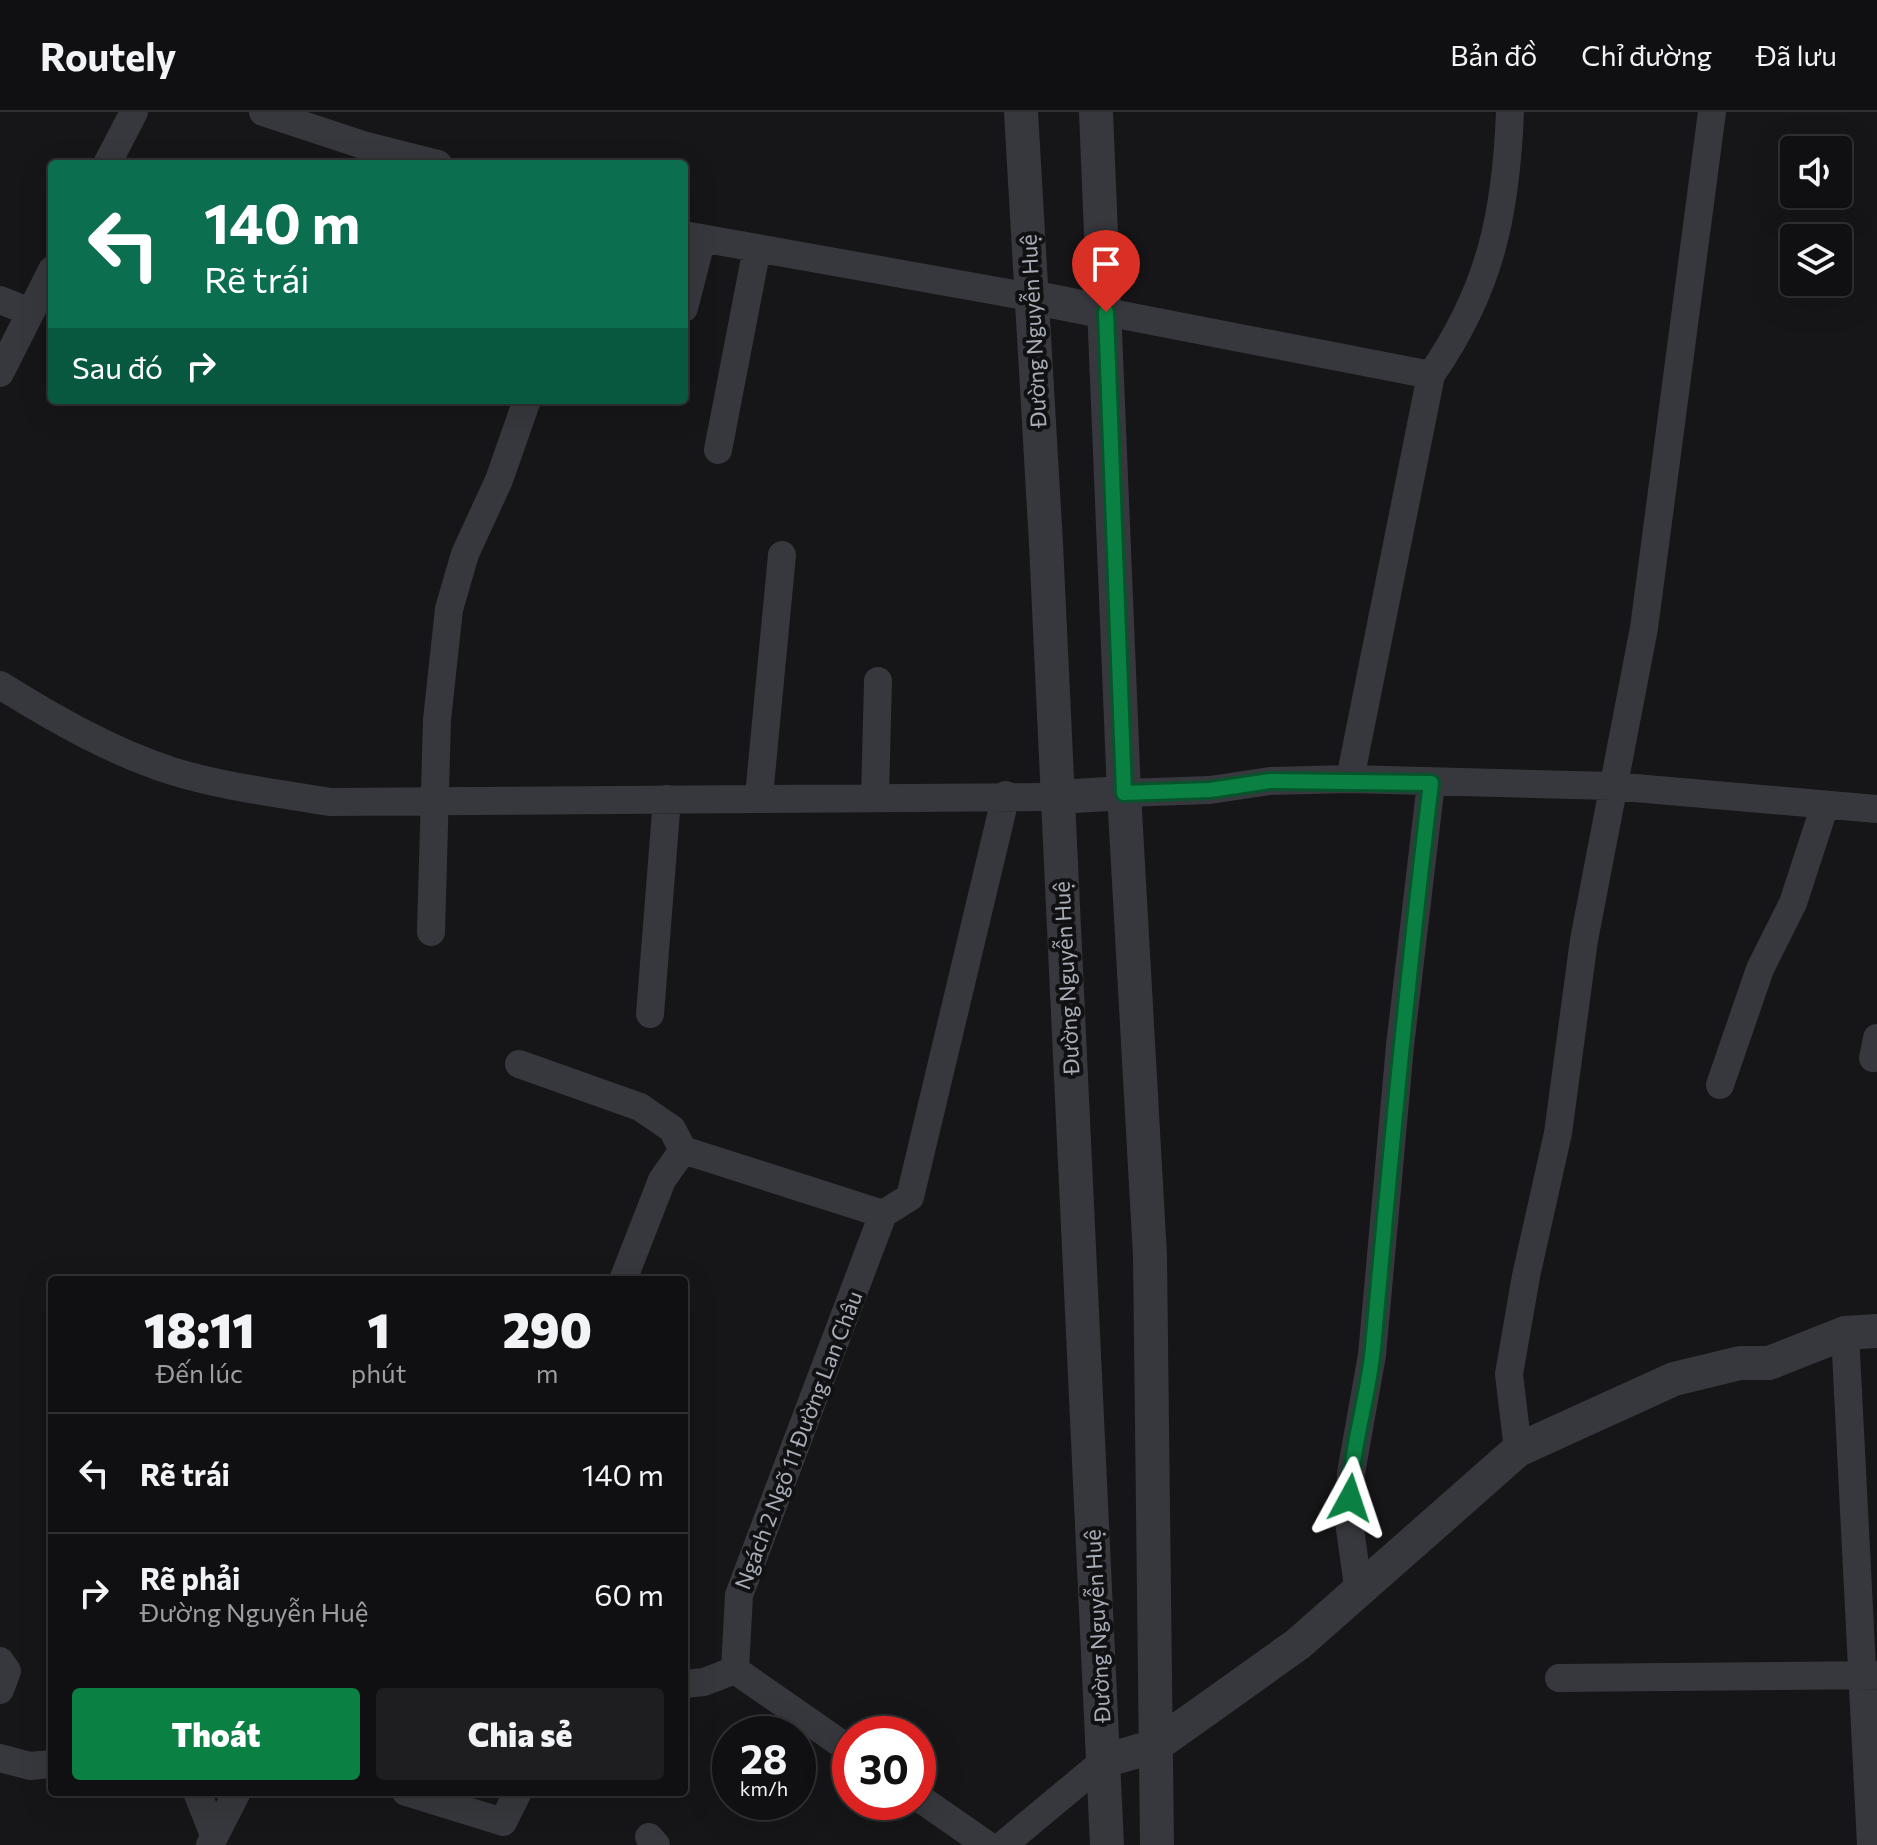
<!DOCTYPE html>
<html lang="vi">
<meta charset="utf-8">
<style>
body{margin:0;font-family:Commissioner,sans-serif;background:#1e1e20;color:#f1f3f6;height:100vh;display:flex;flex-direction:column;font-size:30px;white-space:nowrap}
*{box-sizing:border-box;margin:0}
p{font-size:26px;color:#9c9d9f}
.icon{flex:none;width:44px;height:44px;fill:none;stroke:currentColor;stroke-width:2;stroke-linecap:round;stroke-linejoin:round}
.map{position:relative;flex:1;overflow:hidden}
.panel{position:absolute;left:48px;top:1164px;width:640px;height:520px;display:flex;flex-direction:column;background:#101012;border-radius:8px;box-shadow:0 8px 32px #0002,0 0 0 2px #303032}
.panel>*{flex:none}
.top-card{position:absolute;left:48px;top:48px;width:640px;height:244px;border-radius:8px;box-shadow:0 8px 32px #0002,0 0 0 2px #303032;background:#0b6e4f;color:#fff;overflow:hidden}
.fabs{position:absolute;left:1780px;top:24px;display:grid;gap:16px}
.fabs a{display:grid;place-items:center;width:72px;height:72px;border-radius:8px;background:#101012;box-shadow:0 8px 32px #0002,0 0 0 2px #303032;font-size:40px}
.speed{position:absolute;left:712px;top:1604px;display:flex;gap:16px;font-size:40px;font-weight:700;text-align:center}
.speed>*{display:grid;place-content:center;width:104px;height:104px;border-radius:50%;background:#101012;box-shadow:0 8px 32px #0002,0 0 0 2px #303032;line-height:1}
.speed small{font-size:20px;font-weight:400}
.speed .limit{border:12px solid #d22;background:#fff;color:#111}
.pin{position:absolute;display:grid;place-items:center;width:68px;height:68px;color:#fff;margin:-82px -34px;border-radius:50% 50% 50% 0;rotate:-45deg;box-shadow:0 0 8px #0007}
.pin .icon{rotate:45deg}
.me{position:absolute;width:88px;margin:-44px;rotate:5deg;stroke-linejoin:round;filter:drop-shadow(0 0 6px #0008)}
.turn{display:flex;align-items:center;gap:28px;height:168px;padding:0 24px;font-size:36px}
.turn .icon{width:104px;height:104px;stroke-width:2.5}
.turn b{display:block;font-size:56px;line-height:68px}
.then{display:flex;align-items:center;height:76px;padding:0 24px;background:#0003;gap:16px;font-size:30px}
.eta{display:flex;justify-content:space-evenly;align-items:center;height:136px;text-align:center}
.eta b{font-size:48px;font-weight:800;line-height:56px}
.cta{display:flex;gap:16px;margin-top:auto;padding:16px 24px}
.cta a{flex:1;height:92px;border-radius:8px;background:#0b8043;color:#fff;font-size:32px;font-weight:800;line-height:92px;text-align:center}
.cta a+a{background:#1e1e20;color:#f1f3f6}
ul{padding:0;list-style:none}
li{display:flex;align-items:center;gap:24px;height:120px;padding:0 24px;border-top:2px solid #303032}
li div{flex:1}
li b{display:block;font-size:30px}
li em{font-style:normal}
header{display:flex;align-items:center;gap:48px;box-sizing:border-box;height:112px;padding:0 40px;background:#101012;border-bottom:2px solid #303032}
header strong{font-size:38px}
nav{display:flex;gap:44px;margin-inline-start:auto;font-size:28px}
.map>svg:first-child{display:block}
</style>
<header>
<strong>Routely</strong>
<nav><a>Bản đồ</a><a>Chỉ đường</a><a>Đã lưu</a></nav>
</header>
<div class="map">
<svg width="1877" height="1733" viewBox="0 0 1877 1733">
<rect width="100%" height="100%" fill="#161618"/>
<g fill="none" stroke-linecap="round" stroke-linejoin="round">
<!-- minor -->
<path stroke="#37383d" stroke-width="28" d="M263 0 363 33 438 52
M107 52 134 0
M684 123 1031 185
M0 188 30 200
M684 196 702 126
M1106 200 1431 263
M0 261 52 158
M718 338 757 136
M0 573C53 606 112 640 172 659 223 675 277 681 330 690L1057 685
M1350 667 1431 263C1490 178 1506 103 1510 0
M1124 681 1210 678 1270 669 1350 667 1612 674 1877 697
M759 684 782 443
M875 684 878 569
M431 820 437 608 449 497 465 442 499 368 527 288
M650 902 667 687
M1873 946 1877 926
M519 952 640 995 672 1017 683 1038 883 1102 910 1085 1006 683
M1720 973 1760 857 1793 791 1825 693
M623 1168 662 1068 683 1038
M1845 1221 1871 1733
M1518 1338 1509 1262 1526 1164 1558 1021 1584 828 1644 516 1712 0
M1359 1481 1349 1410 1351 1361 1372 1243 1400 934 1431 671
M0 1549 7 1559 0 1578
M735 1558 739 1483 883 1102
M735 1558 850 1638
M1559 1566 1877 1563
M684 1572 704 1570 735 1558
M0 1646 30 1654 52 1652
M197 1680 214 1723
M406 1680 503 1710 518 1680
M918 1685 987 1733
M649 1725 656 1733
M210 1733 237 1680
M1003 1733 1104 1649"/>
<!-- tertiary -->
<path stroke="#37383d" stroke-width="34" d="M1021 0 1046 432 1107 1733
M1096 0 1124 681 1150 1144 1157 1733
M1031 185 1106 200
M1057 685 1124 681
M1104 1649 1155 1634 1298 1532 1518 1338 1674 1267 1740 1251H1769L1845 1221 1877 1219"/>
</g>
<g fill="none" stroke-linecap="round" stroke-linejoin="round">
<defs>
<path id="route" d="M1106 200 1124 681 1210 678 1270 669 1431 671C1408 859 1390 1047 1373 1236 1368 1287 1351 1335 1350 1386"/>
</defs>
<!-- route casing -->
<use href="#route" stroke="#07532c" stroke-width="20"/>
<!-- route -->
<use href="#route" stroke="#0b8043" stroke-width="14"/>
</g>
<g text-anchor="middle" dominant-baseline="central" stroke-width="8" stroke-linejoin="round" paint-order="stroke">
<!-- street labels -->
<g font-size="22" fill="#a8adb8" stroke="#111113">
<text transform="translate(1033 219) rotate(-93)">Đường Nguyễn Huệ</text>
<text transform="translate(1066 866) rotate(-93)">Đường Nguyễn Huệ</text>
<text transform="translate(798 1328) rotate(-69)">Ngách 2 Ngõ 11 Đường Lan Châu</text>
<text transform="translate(1097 1514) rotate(-93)">Đường Nguyễn Huệ</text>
</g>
</g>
</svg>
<div class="fabs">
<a><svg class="icon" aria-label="sound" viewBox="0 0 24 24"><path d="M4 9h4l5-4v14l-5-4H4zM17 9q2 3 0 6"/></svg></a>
<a><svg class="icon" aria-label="layers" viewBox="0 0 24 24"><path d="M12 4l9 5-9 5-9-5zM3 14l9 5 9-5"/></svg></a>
</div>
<div class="speed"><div>28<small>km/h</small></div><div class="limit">30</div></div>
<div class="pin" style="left:1106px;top:200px;background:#d93025"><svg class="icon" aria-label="arrive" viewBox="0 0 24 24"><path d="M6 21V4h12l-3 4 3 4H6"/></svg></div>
<svg class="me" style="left:1350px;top:1386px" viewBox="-20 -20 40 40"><path d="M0-17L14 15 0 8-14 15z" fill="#0b8043" stroke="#fff" stroke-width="4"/></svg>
<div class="top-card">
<div class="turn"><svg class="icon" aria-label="left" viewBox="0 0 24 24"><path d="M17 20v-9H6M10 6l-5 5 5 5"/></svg><div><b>140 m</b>Rẽ trái</div></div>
<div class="then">Sau đó<svg class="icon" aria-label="right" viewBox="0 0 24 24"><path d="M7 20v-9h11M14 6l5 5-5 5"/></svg></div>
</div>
<section class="panel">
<div class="eta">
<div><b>18:11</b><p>Đến lúc</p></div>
<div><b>1</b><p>phút</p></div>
<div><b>290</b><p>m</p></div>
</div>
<ul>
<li><svg class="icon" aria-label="left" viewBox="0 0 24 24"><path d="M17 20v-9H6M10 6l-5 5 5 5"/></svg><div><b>Rẽ trái</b></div><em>140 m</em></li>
<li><svg class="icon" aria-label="right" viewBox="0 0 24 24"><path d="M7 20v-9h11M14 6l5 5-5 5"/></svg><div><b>Rẽ phải</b><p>Đường Nguyễn Huệ</p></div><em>60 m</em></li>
</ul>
<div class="cta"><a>Thoát</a><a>Chia sẻ</a></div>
</section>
</div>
